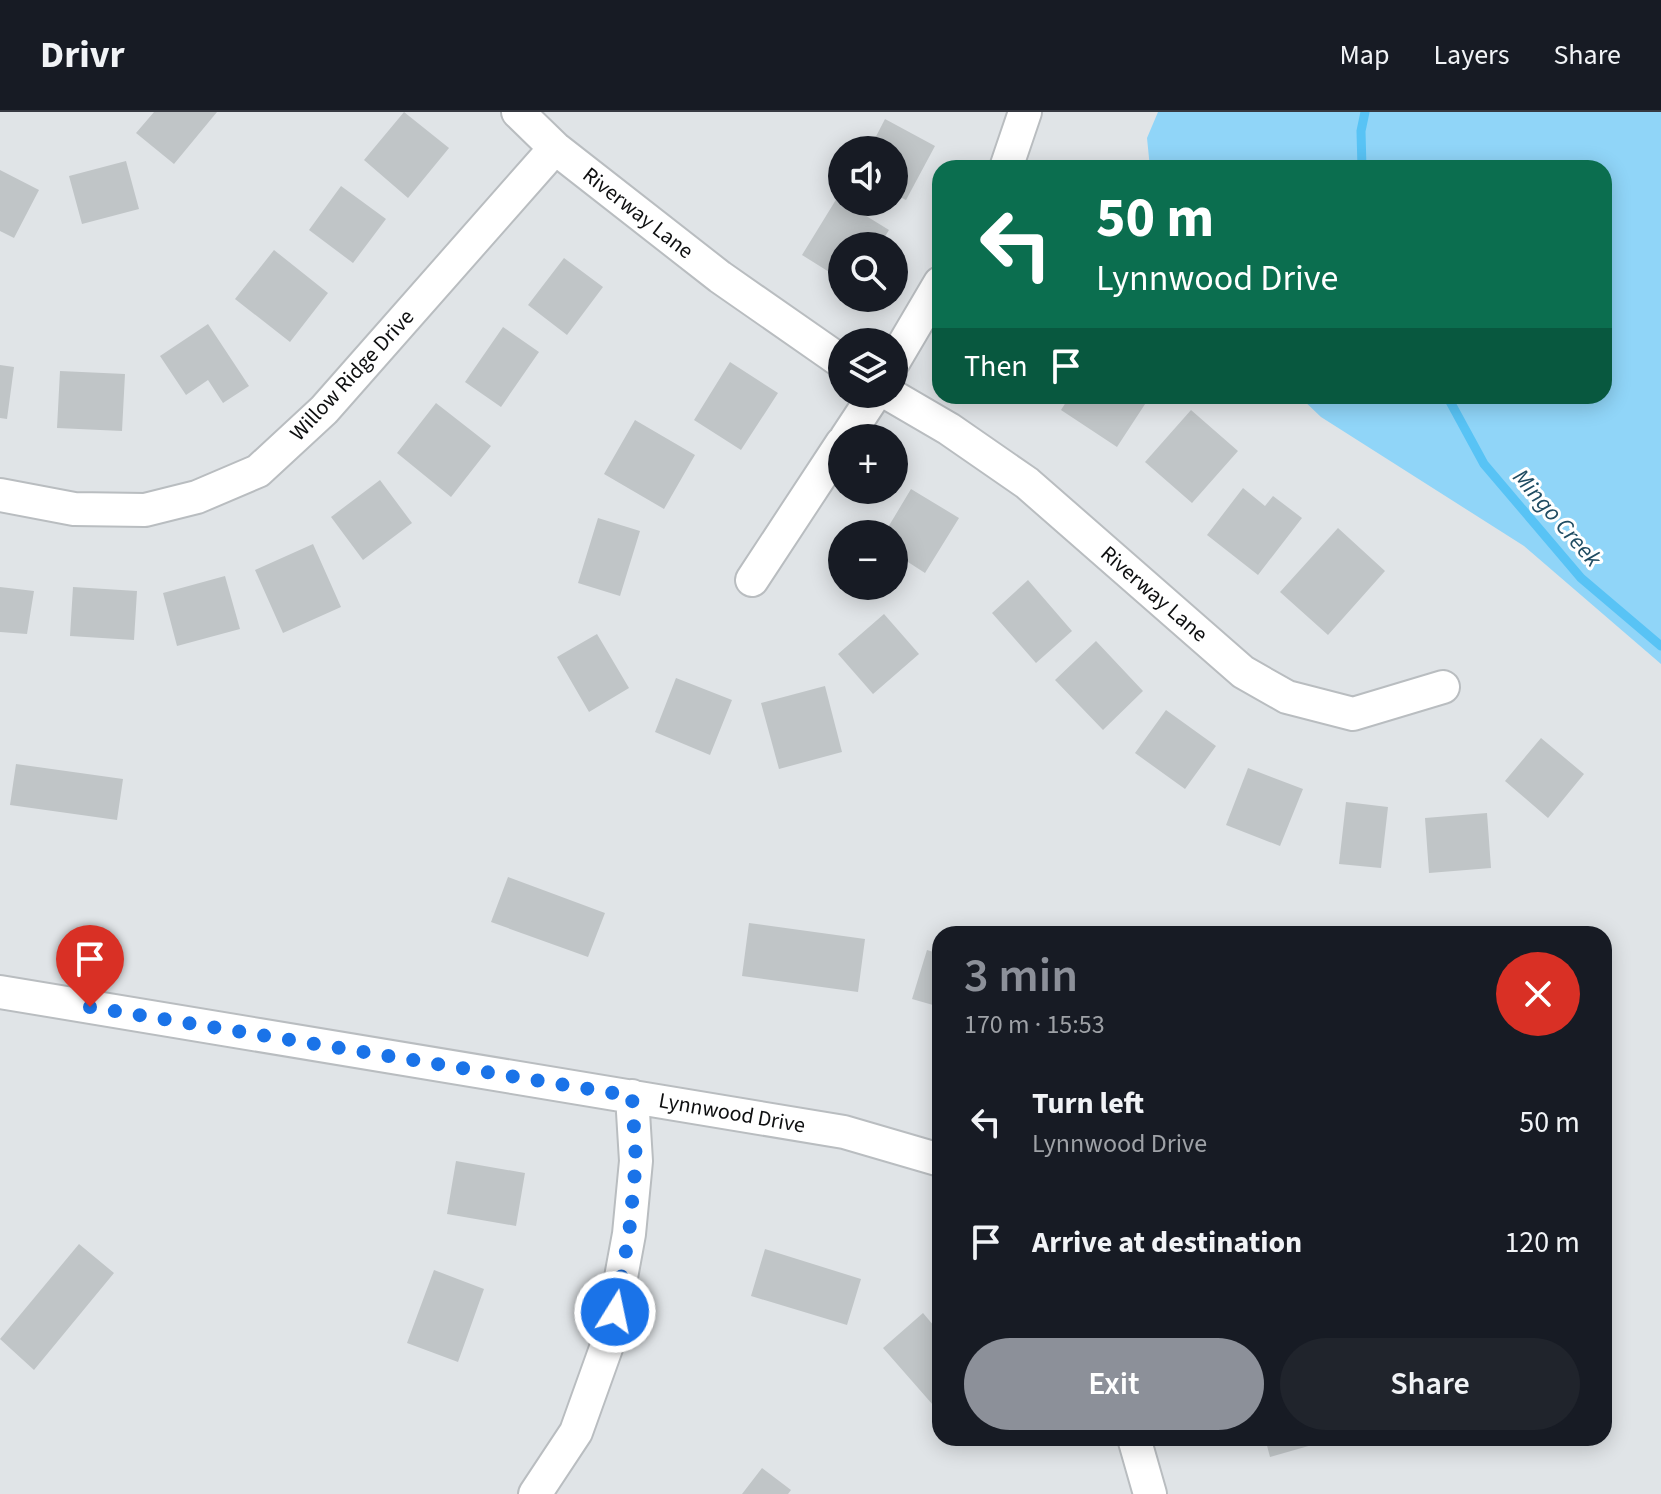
<!DOCTYPE html>
<meta charset="utf-8">
<style>
body{margin:0;font-family:"Source Sans 3",sans-serif;background:#20242c;color:#f1f3f6;height:100vh;display:flex;flex-direction:column;font-size:30px;white-space:nowrap}
*{box-sizing:border-box;margin:0}
p{font-size:26px;color:#9ea1a6}
.icon{flex:none;width:44px;height:44px;fill:none;stroke:currentColor;stroke-width:2;stroke-linecap:round;stroke-linejoin:round}
.map{position:relative;flex:1;overflow:hidden}
.sheet{position:absolute;left:932px;top:814px;width:680px;height:520px;display:flex;flex-direction:column;background:#171b24;border-radius:24px;box-shadow:0 4px 20px #0003}
.sheet>*{flex:none}
.banner{position:absolute;left:932px;top:48px;width:680px;height:244px;border-radius:24px;box-shadow:0 4px 20px #0003;background:#0b6e4f;color:#fff;overflow:hidden}
.tools{position:absolute;left:828px;top:24px;display:grid;gap:16px}
.tools a{display:grid;place-items:center;width:80px;height:80px;border-radius:50%;background:#171b24;box-shadow:0 4px 20px #0003;font-size:40px}
.pin{position:absolute;display:grid;place-items:center;width:68px;height:68px;color:#fff;margin:-82px -34px;border-radius:50% 50% 50% 0;rotate:-45deg;box-shadow:0 0 8px #0007}
.pin .icon{rotate:45deg}
.me{position:absolute;width:88px;margin:-44px;rotate:10deg;stroke-linejoin:round;filter:drop-shadow(0 0 6px #0008)}
.turn{display:flex;align-items:center;gap:28px;height:168px;padding:0 32px;font-size:36px}
.turn .icon{width:104px;height:104px;stroke-width:2.5}
.turn b{display:block;font-size:56px;line-height:68px}
.then{display:flex;align-items:center;height:76px;padding:0 32px;background:#0003;gap:16px;font-size:30px}
.round{display:grid;place-items:center;flex:none;width:84px;height:84px;border-radius:42px;background:#20242c}
.summary{display:flex;align-items:center;justify-content:space-between;height:136px;padding:0 32px}
h1{font-size:48px;font-weight:600;line-height:60px;color:#8c9099}
.button{display:flex;gap:16px;margin-top:auto;padding:16px 32px}
.button a{flex:1;height:92px;border-radius:48px;background:#8c9099;color:#fff;font-size:32px;font-weight:600;line-height:92px;text-align:center}
.button a+a{background:#20242c;color:#f1f3f6}
ul{padding:0;list-style:none}
li{display:flex;align-items:center;gap:24px;height:120px;padding:0 32px}
li div{flex:1}
li b{display:block;font-size:30px}
li em{font-style:normal}
header{display:flex;align-items:center;gap:48px;box-sizing:border-box;height:112px;padding:0 40px;background:#171b24;border-bottom:2px solid #363941}
header strong{font-size:38px}
nav{display:flex;gap:44px;margin-inline-start:auto;font-size:28px}
.map>svg:first-child{display:block}
</style>
<header>
<strong>Drivr</strong>
<nav><a>Map</a><a>Layers</a><a>Share</a></nav>
</header>
<div class="map">
<svg width="1661" height="1382" viewBox="0 0 1661 1382">
<rect width="100%" height="100%" fill="#e0e4e7"/>
<!-- green -->
<path fill="#90d5f8" d="M1158 0H1661V552L1524 434 1321 305 1299 284H1604V56H1150L1147 26Z"/>
<g fill="none" stroke-linecap="round" stroke-linejoin="round">
<!-- stream -->
<path stroke="#58c3f5" stroke-width="9" d="M1362 56 1361 19 1365 0
M1447 284 1484 352 1581 466 1661 534"/>
</g>
<!-- building -->
<path fill="#c0c5c7" d="M154 0H217L174 52 136 21Z
M404 0 449 36 408 86 364 48Z
M885 7 935 34 906 88 894 82V38H869Z
M126 49 139 97 82 112 69 64Z
M0 58 39 78 14 126 0 119Z
M341 74 386 107 353 151 309 118Z
M837 86 889 118 879 134H842V168L802 143Z
M274 138 328 181 290 230 235 187Z
M564 146 603 175 567 223 528 193Z
M208 212 249 274 223 291 208 268 186 283 160 244Z
M503 215 539 240 501 295 465 270Z
M730 250 778 281 741 338 694 308Z
M0 253 14 255 7 307 0 306Z
M60 259 125 262 122 319 57 316Z
M1070 284H1145L1149 286 1117 335 1061 298Z
M436 291 491 334 451 385 397 341Z
M1191 298 1238 339 1192 391 1145 350Z
M635 308 695 343 664 397 604 362Z
M380 368 412 411 363 448 331 405Z
M1243 376 1265 394 1273 384 1302 406 1258 463 1207 423Z
M911 377 959 406 925 461 894 441V422H884Z
M598 406 640 419 620 484 578 471Z
M1338 416 1385 459 1328 523 1280 480Z
M313 432 341 495 283 521 255 458Z
M225 464 240 517 177 534 163 481Z
M1028 468 1072 519 1036 551 992 501Z
M0 475 34 479 27 522 0 520Z
M73 475 137 479 134 528 70 524Z
M884 502 919 542 873 582 838 542Z
M597 522 629 576 589 600 557 545Z
M1096 529 1143 579 1103 618 1055 568Z
M676 566 732 588 710 643 655 620Z
M825 574 842 640 779 657 761 591Z
M1166 598 1216 634 1185 677 1135 641Z
M1541 626 1584 662 1548 706 1505 669Z
M16 652 123 667 117 708 10 693Z
M1248 656 1303 677 1280 734 1226 713Z
M1346 690 1388 695 1381 756 1339 752Z
M1487 701 1491 756 1429 761 1425 706Z
M508 765 605 801 588 845 491 810Z
M749 811 865 827 858 880 742 864Z
M927 838 940 842V895L912 887Z
M456 1049 525 1061 516 1114 447 1102Z
M79 1132 114 1161 34 1258 0 1227Z
M765 1137 861 1167 847 1213 751 1184Z
M434 1158 484 1177 458 1250 407 1231Z
M923 1201 940 1221V1301L883 1236Z
M1265 1326H1333V1327L1270 1345Z
M762 1356 791 1378 788 1382H742Z"/>
<g fill="none" stroke-linecap="round" stroke-linejoin="round">
<defs>
<path id="minor" d="M518 0 555 36 720 165 842 250
M1006 56 1025 0
M894 249 940 171
M889 282 949 317 1027 371 1243 560 1287 585 1353 602 1443 575
M846 326 875 282
M0 383 74 397 145 398 197 385 258 359 324 298 555 36
M752 468 842 331
M0 880 844 1020 940 1048
M1134 1326 1150 1382
M535 1382 576 1320 610 1225 629 1122 636 1049 632 984"/>
</defs>
<!-- minor casing -->
<use href="#minor" stroke="#b9bdc0" stroke-width="36"/>
<!-- minor -->
<use href="#minor" stroke="#fff" stroke-width="32"/>
</g>
<g fill="none" stroke-linecap="round" stroke-linejoin="round">
<!-- route -->
<path stroke="#1a73e8" stroke-width="14" stroke-dasharray="0 25.2" d="M90 895 632 984 636 1049 629 1122 615 1200"/>
</g>
<g text-anchor="middle" dominant-baseline="central" stroke-width="6" stroke-linejoin="round" paint-order="stroke">
<!-- street labels -->
<g font-size="22" fill="#0e0f10" stroke="#fff">
<text transform="translate(638 101) rotate(38)">Riverway Lane</text>
<text transform="translate(352 263) rotate(-47)">Willow Ridge Drive</text>
<text transform="translate(1154 482) rotate(41)">Riverway Lane</text>
<text transform="translate(732 1001) rotate(10)">Lynnwood Drive</text>
</g>
<!-- water labels -->
<g font-size="24" font-style="italic" fill="#204c62" stroke="#fff">
<text transform="translate(1557 406) rotate(49)">Mingo Creek</text>
</g>
</g>
</svg>
<div class="tools">
<a><svg class="icon" aria-label="sound" viewBox="0 0 24 24"><path d="M4 9h4l5-4v14l-5-4H4zM17 9q2 3 0 6"/></svg></a>
<a><svg class="icon" aria-label="search" viewBox="0 0 24 24"><circle cx="10" cy="10" r="6"/><path d="M15 15l6 6"/></svg></a>
<a><svg class="icon" aria-label="layers" viewBox="0 0 24 24"><path d="M12 4l9 5-9 5-9-5zM3 14l9 5 9-5"/></svg></a>
<a>+</a>
<a>−</a>
</div>
<div class="pin" style="left:90px;top:895px;background:#d93025"><svg class="icon" aria-label="arrive" viewBox="0 0 24 24"><path d="M6 21V4h12l-3 4 3 4H6"/></svg></div>
<svg class="me" style="left:615px;top:1200px" viewBox="-20 -20 40 40"><circle r="17" fill="#1a73e8" stroke="#fff" stroke-width="3"/><path d="M0-11L8 9 0 5-8 9z" fill="#fff"/></svg>
<div class="banner">
<div class="turn"><svg class="icon" aria-label="left" viewBox="0 0 24 24"><path d="M17 20v-9H6M10 6l-5 5 5 5"/></svg><div><b>50 m</b>Lynnwood Drive</div></div>
<div class="then">Then<svg class="icon" aria-label="arrive" viewBox="0 0 24 24"><path d="M6 21V4h12l-3 4 3 4H6"/></svg></div>
</div>
<section class="sheet">
<div class="summary"><div><h1>3 min</h1><p>170 m · 15:53</p></div><a class="round" style="background:#d93025;color:#fff"><svg class="icon" aria-label="close" viewBox="0 0 24 24"><path d="M6 6l12 12M18 6L6 18"/></svg></a></div>
<ul>
<li><svg class="icon" aria-label="left" viewBox="0 0 24 24"><path d="M17 20v-9H6M10 6l-5 5 5 5"/></svg><div><b>Turn left</b><p>Lynnwood Drive</p></div><em>50 m</em></li>
<li><svg class="icon" aria-label="arrive" viewBox="0 0 24 24"><path d="M6 21V4h12l-3 4 3 4H6"/></svg><div><b>Arrive at destination</b></div><em>120 m</em></li>
</ul>
<div class="button"><a>Exit</a><a>Share</a></div>
</section>
</div>
